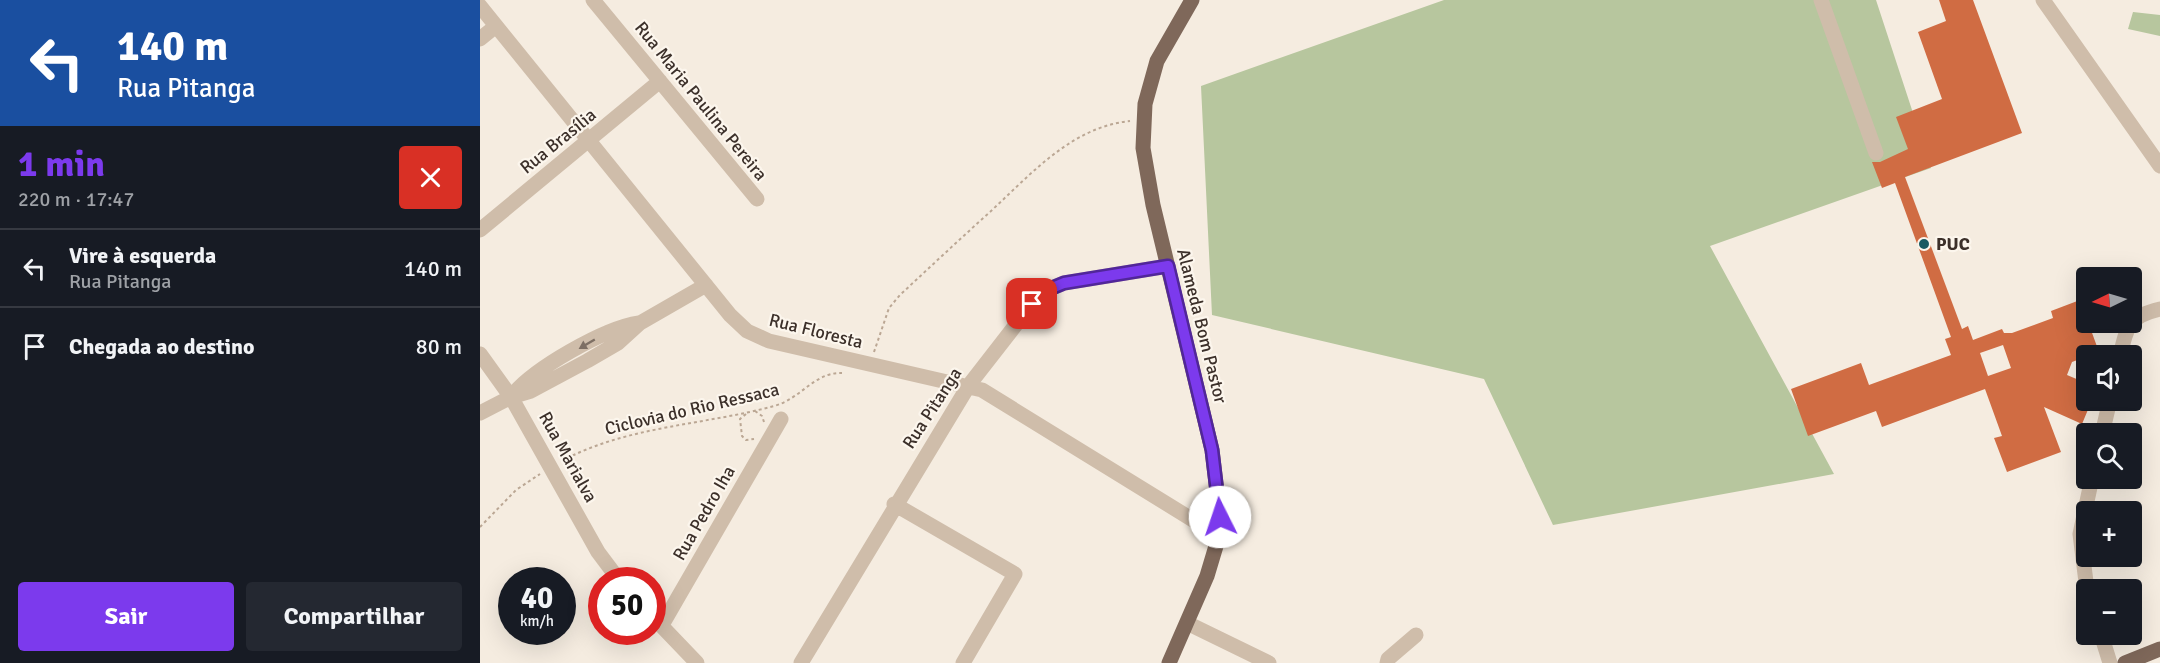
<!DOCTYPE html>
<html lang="pt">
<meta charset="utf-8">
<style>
body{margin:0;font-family:Signika,sans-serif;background:#242831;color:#f1f3f6;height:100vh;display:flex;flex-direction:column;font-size:22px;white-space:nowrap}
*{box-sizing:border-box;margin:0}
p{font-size:20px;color:#9ea1a6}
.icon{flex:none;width:33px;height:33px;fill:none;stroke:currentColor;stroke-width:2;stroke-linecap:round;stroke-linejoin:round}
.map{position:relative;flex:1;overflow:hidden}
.side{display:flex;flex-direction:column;background:#171b24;width:480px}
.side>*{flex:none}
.guide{background:#1a4fa0;color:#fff;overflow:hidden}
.needle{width:39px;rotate:265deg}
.fabs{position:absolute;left:1596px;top:267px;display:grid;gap:12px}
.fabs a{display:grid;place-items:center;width:66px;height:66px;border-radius:6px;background:#171b24;box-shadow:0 6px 24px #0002;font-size:30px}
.speed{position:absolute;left:18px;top:567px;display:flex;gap:12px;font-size:30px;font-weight:700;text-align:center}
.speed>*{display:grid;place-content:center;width:78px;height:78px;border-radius:50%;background:#171b24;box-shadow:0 6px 24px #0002;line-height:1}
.speed small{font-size:15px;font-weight:400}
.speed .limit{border:9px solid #d22;background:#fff;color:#111}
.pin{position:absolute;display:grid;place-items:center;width:51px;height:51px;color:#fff;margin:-26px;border-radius:12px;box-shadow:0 3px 9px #0006}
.me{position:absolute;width:66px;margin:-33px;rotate:356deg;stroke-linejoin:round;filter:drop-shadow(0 0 4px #0008)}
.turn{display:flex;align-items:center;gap:21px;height:126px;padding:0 18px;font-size:27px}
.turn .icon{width:78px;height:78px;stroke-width:2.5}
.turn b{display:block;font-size:42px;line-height:51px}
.round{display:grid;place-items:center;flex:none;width:63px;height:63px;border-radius:6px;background:#242831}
.headline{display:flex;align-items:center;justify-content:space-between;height:102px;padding:0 18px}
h1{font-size:36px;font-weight:800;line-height:45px;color:#7c3aed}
.primary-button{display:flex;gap:12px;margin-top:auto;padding:12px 18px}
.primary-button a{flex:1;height:69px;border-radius:6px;background:#7c3aed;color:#fff;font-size:24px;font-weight:800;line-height:69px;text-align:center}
.primary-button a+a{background:#242831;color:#f1f3f6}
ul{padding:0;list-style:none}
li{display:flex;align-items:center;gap:18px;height:78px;padding:0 18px;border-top:2px solid #363941}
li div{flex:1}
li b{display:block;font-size:22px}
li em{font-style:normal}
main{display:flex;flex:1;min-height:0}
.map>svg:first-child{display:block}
</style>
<main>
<section class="side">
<div class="guide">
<div class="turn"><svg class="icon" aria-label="left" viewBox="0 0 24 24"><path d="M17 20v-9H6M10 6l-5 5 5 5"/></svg><div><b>140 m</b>Rua Pitanga</div></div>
</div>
<div class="headline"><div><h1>1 min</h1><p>220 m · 17:47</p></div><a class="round" style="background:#d93025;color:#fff"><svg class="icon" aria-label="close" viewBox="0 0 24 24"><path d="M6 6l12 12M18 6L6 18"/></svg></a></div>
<ul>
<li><svg class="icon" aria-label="left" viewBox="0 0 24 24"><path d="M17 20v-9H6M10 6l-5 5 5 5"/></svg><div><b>Vire à esquerda</b><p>Rua Pitanga</p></div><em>140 m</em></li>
<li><svg class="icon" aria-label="arrive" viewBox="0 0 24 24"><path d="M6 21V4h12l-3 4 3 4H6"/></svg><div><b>Chegada ao destino</b></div><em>80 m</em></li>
</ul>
<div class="primary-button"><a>Sair</a><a>Compartilhar</a></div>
</section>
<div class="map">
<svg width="1680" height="663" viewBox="0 0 1680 663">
<rect width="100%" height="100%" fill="#f5ece0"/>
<!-- green -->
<path fill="#b7c69e" d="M964 0H1396L1451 168 1230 246 1354 474 1073 525 1004 379 732 315 721 86Z
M1653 12 1680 15V36L1648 29Z"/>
<!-- building -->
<path fill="#d06c43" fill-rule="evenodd" d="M1459 0H1493L1542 133 1425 177 1482 329 1488 326 1493 340 1522 329 1524 333H1532L1573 318 1571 311 1600 300 1619 352 1592 362 1587 375 1606 383V400H1612L1602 424 1564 407 1581 452 1527 472 1514 438 1522 436 1505 389 1402 427 1396 411 1328 436 1311 389 1381 363 1389 385 1471 355 1465 339 1471 337 1415 183 1402 188 1392 162H1400L1428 149 1416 117 1462 99 1438 32 1466 21ZM1523 345 1531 368 1508 376 1500 353Z"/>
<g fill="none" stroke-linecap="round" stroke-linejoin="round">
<!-- path -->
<path stroke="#bba794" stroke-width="2" stroke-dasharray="3 3" stroke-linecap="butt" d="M394 352 409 308 420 295C450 267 480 239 511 211 552 173 592 127 650 121
M275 411 282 416 284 422
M266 414 260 419 262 436 266 440 274 439
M82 461C146 426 225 425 294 406 321 399 334 372 362 373
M0 527 36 490 60 474"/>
<!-- minor -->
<path stroke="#cfbdaa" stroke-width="15" d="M113 0 277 199
M1341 0 1396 153
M1563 0 1680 166
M0 6 250 315 267 331 289 341 502 390 739 536
M0 39 16 26
M0 230 180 81
M0 354 31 397 118 552 139 580
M1640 356C1647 326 1649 316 1680 309
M31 397C52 369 125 328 159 323
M0 413 31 397 51 391 107 361 138 343 160 323 226 285
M1622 434 1630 400
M414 504 535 574 483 663
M1607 590 1600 534 1612 478
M172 616 217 663
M707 623 789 663
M182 625 301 419
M1621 634 1630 663
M321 663 489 385 552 304 572 288 584 283 688 266
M907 663 908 659 936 635"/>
<!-- major -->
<path stroke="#7f685a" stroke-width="15" d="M689 663 727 576 739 536 740 517 732 450 673 205 663 148 665 104 677 61 712 0
M1645 663 1680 649"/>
</g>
<!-- one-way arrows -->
<defs><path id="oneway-solid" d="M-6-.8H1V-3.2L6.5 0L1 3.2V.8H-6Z" transform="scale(1.5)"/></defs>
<use fill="#7e6f64" href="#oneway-solid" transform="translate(107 344) rotate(150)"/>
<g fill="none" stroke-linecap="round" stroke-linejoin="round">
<defs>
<path id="route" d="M552 304 572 288 584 283 688 266 732 450 740 517"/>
</defs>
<!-- route casing -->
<use href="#route" stroke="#51269a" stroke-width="15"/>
<!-- route -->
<use href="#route" stroke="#7c3aed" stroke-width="10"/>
</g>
<!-- markers -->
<circle fill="#1b5a62" stroke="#fcf6ed" stroke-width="2" cx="1444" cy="244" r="6"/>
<g text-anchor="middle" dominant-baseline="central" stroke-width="4.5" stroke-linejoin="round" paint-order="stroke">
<!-- street labels -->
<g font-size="18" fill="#3c302a" stroke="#fcf6ed">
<text transform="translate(221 101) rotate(51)">Rua Maria Paulina Pereira</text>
<text transform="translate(78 141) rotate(-39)">Rua Brasília</text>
<text transform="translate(722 326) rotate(76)">Alameda Bom Pastor</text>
<text transform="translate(336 331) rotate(14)">Rua Floresta</text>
<text transform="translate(452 408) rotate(-57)">Rua Pitanga</text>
<text transform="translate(212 409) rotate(-13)">Ciclovia do Rio Ressaca</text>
<text transform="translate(88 457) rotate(61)">Rua Marialva</text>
<text transform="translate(224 513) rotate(-60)">Rua Pedro Iha</text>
</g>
<!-- poi labels -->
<g font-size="18" font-weight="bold" fill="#3c302a" stroke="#fcf6ed" text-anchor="start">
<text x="1456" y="244">PUC</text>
</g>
</g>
</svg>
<div class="fabs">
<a><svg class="needle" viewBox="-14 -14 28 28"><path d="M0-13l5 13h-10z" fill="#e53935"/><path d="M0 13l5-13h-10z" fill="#9ea1a6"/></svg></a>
<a><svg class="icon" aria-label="sound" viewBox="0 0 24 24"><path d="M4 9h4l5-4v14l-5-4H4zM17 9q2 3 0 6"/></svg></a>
<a><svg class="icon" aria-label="search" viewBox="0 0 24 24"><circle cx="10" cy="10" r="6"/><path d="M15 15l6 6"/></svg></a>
<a>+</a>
<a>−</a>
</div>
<div class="speed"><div>40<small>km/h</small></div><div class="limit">50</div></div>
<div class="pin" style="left:552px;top:304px;background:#d93025"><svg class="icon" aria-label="arrive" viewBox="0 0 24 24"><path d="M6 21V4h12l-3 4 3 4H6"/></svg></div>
<svg class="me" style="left:740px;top:517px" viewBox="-20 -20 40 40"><circle r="19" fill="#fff"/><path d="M0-13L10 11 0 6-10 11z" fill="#7c3aed"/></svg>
</div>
</main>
